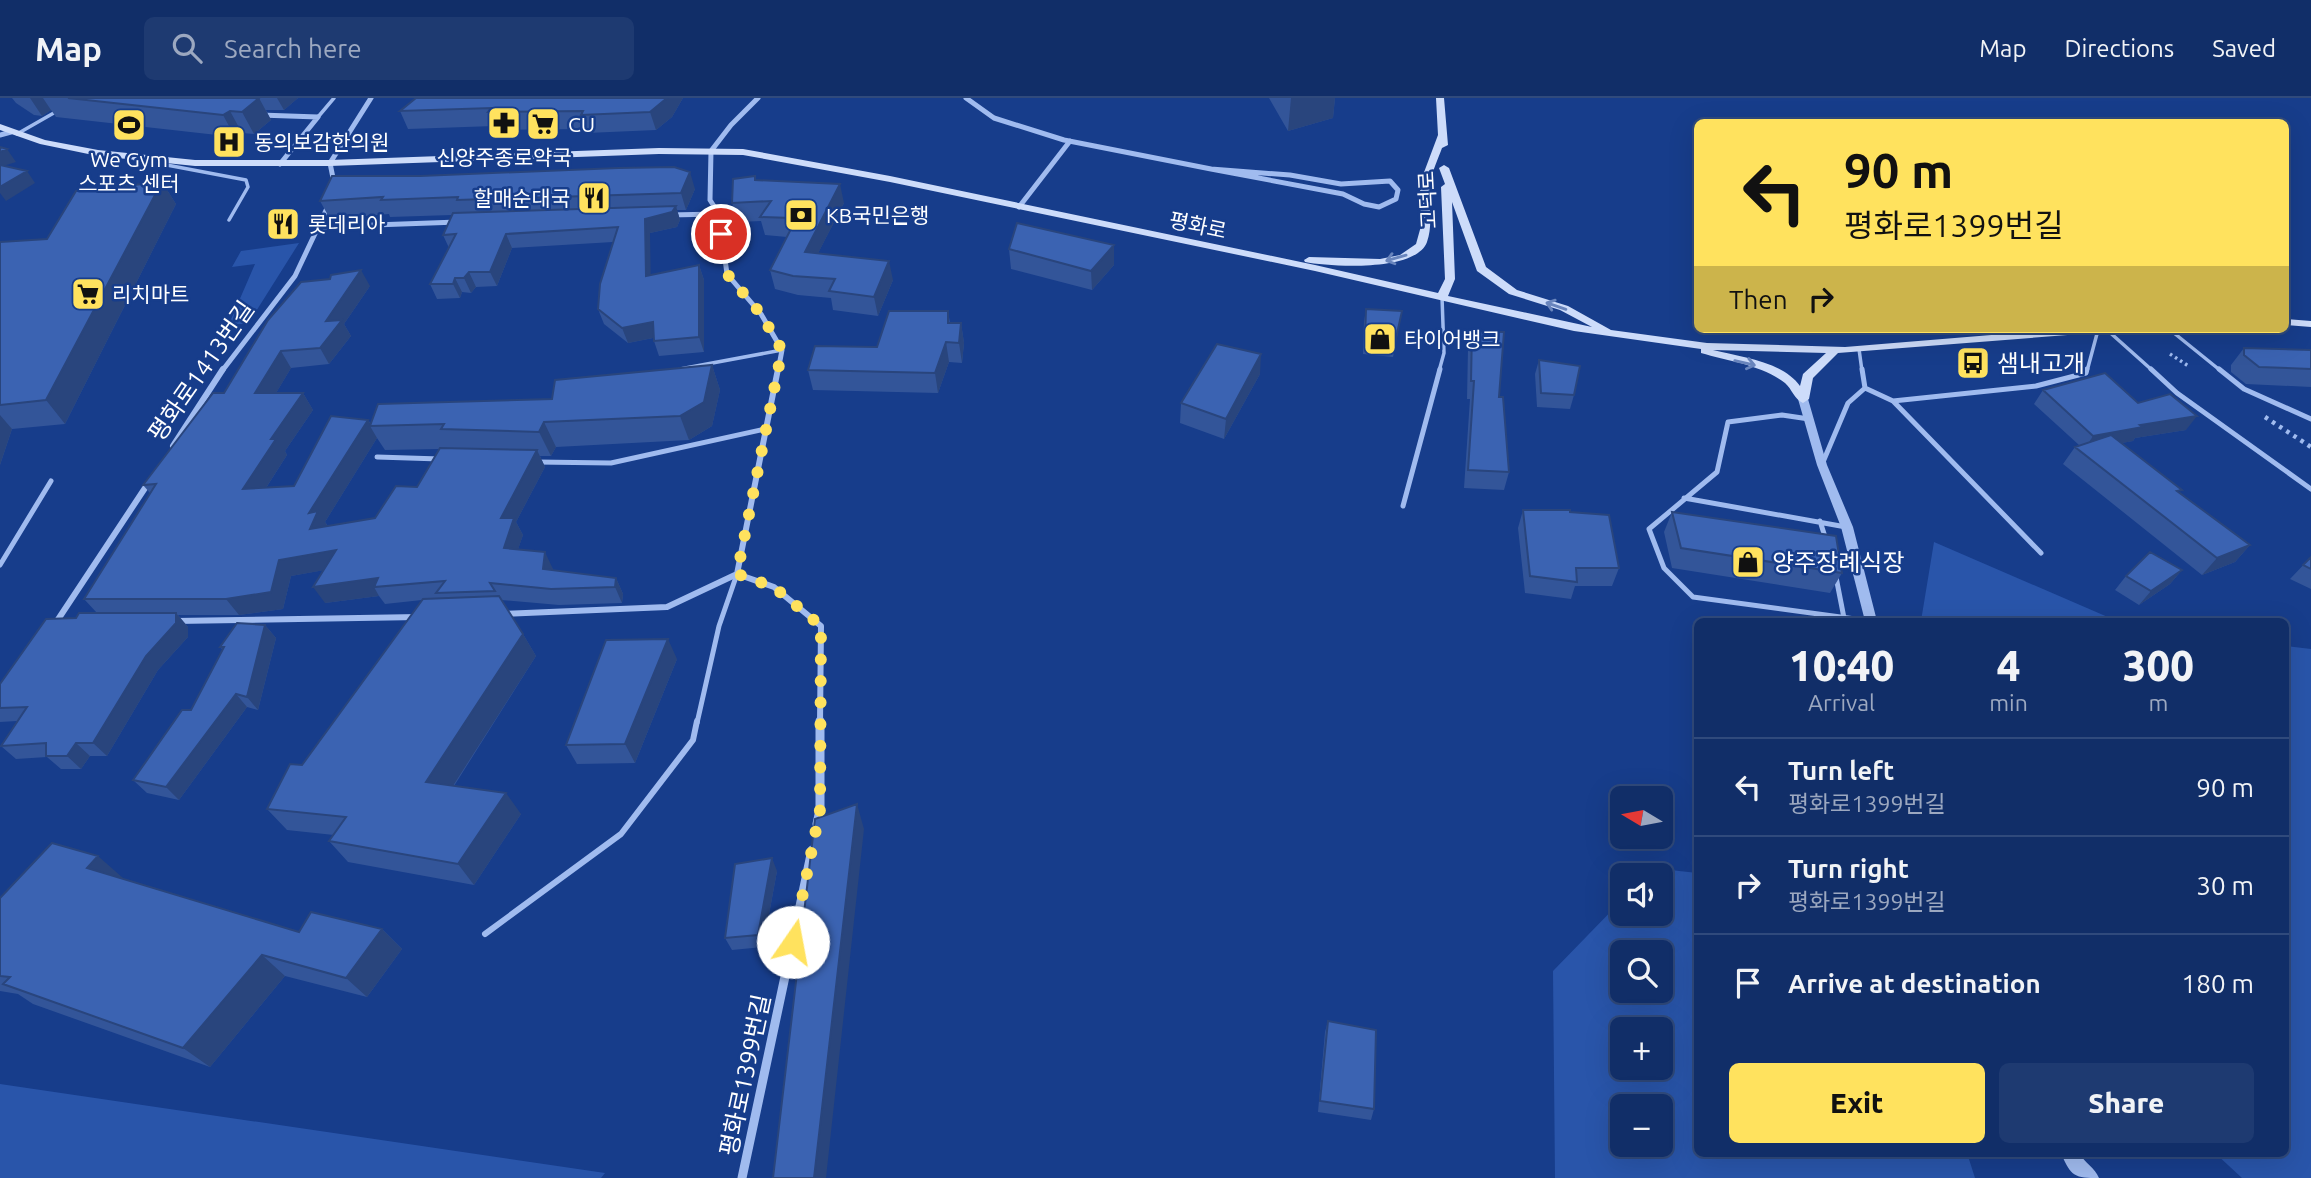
<!DOCTYPE html>
<meta charset="utf-8">
<style>
body{margin:0;font-family:Ubuntu,"Noto Sans KR",sans-serif;background:#1e3a71;color:#f1f3f6;height:100vh;display:flex;flex-direction:column;font-size:26px;white-space:nowrap}
*{box-sizing:border-box;margin:0}
p{font-size:23px;color:#9ca8c0}
.icon{flex:none;width:38px;height:38px;fill:none;stroke:currentColor;stroke-width:2;stroke-linecap:round;stroke-linejoin:round}
.map{position:relative;flex:1;overflow:hidden}
.sheet{position:absolute;left:1694px;top:520px;width:595px;height:539px;display:flex;flex-direction:column;background:#112e68;border-radius:10px;box-shadow:0 7px 28px #0002,0 0 0 2px #304a7c}
.sheet>*{flex:none}
.banner{position:absolute;left:1694px;top:21px;width:595px;height:214px;border-radius:10px;box-shadow:0 7px 28px #0002,0 0 0 2px #304a7c;background:#ffe25e;color:#111;overflow:hidden}
.needle{width:46px;rotate:280deg}
.tools{position:absolute;left:1610px;top:688px;display:grid;gap:14px}
.tools a{display:grid;place-items:center;width:63px;height:63px;border-radius:10px;background:#112e68;box-shadow:0 7px 28px #0002,0 0 0 2px #304a7c;font-size:35px}
.pin{position:absolute;display:grid;place-items:center;width:60px;height:60px;color:#fff;margin:-30px;border:4px solid #fff;border-radius:50%;box-shadow:0 2px 7px #0007}
.me{position:absolute;width:77px;margin:-38px;rotate:12deg;stroke-linejoin:round;filter:drop-shadow(0 0 5px #0008)}
.turn{display:flex;align-items:center;gap:24px;height:147px;padding:0 35px;font-size:32px}
.turn .icon{width:91px;height:91px;stroke-width:2.5}
.turn b{display:block;font-size:49px;line-height:60px}
.then{display:flex;align-items:center;height:66px;padding:0 35px;background:#0003;gap:14px;font-size:26px}
.eta{display:flex;justify-content:space-evenly;align-items:center;height:119px;text-align:center}
.eta b{font-size:42px;font-weight:800;line-height:49px}
.cta{display:flex;gap:14px;margin-top:auto;padding:14px 35px}
.cta a{flex:1;height:80px;border-radius:10px;background:#ffe25e;color:#111;font-size:28px;font-weight:800;line-height:80px;text-align:center}
.cta a+a{background:#1e3a71;color:#f1f3f6}
ul{padding:0;list-style:none}
li{display:flex;align-items:center;gap:21px;height:98px;padding:0 35px;border-top:2px solid #304a7c}
li div{flex:1}
li b{display:block;font-size:26px}
li em{font-style:normal}
header{display:flex;align-items:center;gap:42px;box-sizing:border-box;height:98px;padding:0 35px;background:#112e68;border-bottom:2px solid #304a7c}
header strong{font-size:33px}
nav{display:flex;gap:38px;margin-inline-start:auto;font-size:24px}
.search{width:490px;height:63px;background:#1e3a71;display:flex;align-items:center;gap:18px;box-sizing:border-box;padding:0 24px;border-radius:10px;color:#9ca8c0;font-size:26px}
.map>svg:first-child{display:block}
</style>
<header>
<strong>Map</strong>
<div class="search"><svg class="icon" aria-label="search" viewBox="0 0 24 24"><circle cx="10" cy="10" r="6"/><path d="M15 15l6 6"/></svg>Search here</div>
<nav><a>Map</a><a>Directions</a><a>Saved</a></nav>
</header>
<div class="map">
<svg width="2311" height="1080" viewBox="0 0 2311 1080">
<rect width="100%" height="100%" fill="#173d8b"/>
<!-- green -->
<path fill="#2955aa" fill-rule="evenodd" d="M299 145 248 226H229L255 166 232 169 241 153Z
M1934 444 2117 523H1921Z
M2286 548 2311 551V1080H2242L2215 1055H2286Z
M1653 770 1697 775 1698 1055H1967L1975 1080H1555L1553 873 1622 802V816H1661V777H1646ZM1661 854V892H1622V854ZM1661 931V970H1622V931ZM1661 1008V1046H1622V1008Z
M0 986 605 1075 601 1080H0Z"/>
<g fill="none" stroke-linecap="round" stroke-linejoin="round">
<!-- path-far1 -->
<path stroke="#a0bbef" stroke-width="3.5" stroke-dasharray="2.5 3.5" stroke-linecap="butt" d="M2170 256 2190 269"/>
<!-- path -->
<path stroke="#a0bbef" stroke-width="4.5" stroke-dasharray="3.5 5" stroke-linecap="butt" d="M2265 319 2311 349"/>
<!-- service-far2 -->
<path stroke="#a0bbef" stroke-width="3.5" d="M318 19 334 0
M17 36 59 12
M135 61 246 82 248 89 229 122
M2106 231 2153 273
M2169 231 2221 273
M1859 251 1862 273
M680 271 782 252
M1439 273 1444 255 1442 199
M2087 273 2098 232"/>
<!-- service-far1 -->
<path stroke="#a0bbef" stroke-width="5" d="M2151 271 2177 295 2311 391
M2219 271 2244 291 2311 321
M1865 290 1893 303 2041 455
M1893 303 2036 288 2086 275 2087 271
M1809 321 1782 317 1728 324 1717 374 1649 431 1664 470 1693 499 1870 523
M377 359 440 361
M537 364 611 365 765 331
M1823 364 1848 305 1865 290 1862 271
M1684 400 1846 429
M1403 408 1440 271
M1820 423 1826 442
M0 467 51 383
M1836 479 1844 520
M697 625 719 528 737 476"/>
<!-- service -->
<path stroke="#a0bbef" stroke-width="6" d="M485 836 621 736 693 642 697 623"/>
<!-- minor-far2 -->
<path stroke="#a0bbef" stroke-width="5" d="M758 0 731 27 711 53 710 102 719 116 727 176 761 216 782 252 778 273
M966 0 994 20 1064 42 1211 71
M260 17 318 19
M0 37 11 34
M280 66 318 19
M1211 71 1290 77 1341 86 1390 83 1398 92 1396 101 1379 109 1364 106 1343 96Z
M334 85 330 65 371 0
M1019 109 1070 43
M669 117 719 116
M318 129 458 124
M222 273 295 178 329 106"/>
<!-- minor-far1 -->
<path stroke="#a0bbef" stroke-width="6" d="M778 271 737 476 774 489 821 528 820 625
M173 348 223 271
M500 516 667 509 737 476
M175 523 419 519
M55 526 149 384"/>
<!-- minor -->
<path stroke="#a0bbef" stroke-width="9" d="M817 726 820 712V623
M742 1080 812 752"/>
<!-- tertiary -->
<path fill="#a0bbef" fill-rule="evenodd" d="M1803 298 1808 301 1827 367 1853 429 1877 523H1865L1841 429 1817 367 1798 301Z
M2061 1055H2079C2085 1065 2095 1070 2099 1080 2075 1080 2071 1079 2061 1055Z"/>
<!-- secondary -->
<path fill="#cddcfa" fill-rule="evenodd" d="M1436 0H1444L1448 47 1442 50C1438 61 1432 74 1430 85 1427 105 1434 124 1427 144 1416 174 1331 169 1305 164L1304 162 1309 159 1380 161 1400 157 1416 146 1421 128 1420 85 1438 37Z
M0 26 45 42 98 52 195 62H330L659 50 743 51 890 78 1315 167 1438 195 1445 181 1441 89 1445 86 1439 70 1444 67 1449 70 1486 169 1517 192 1568 208 1611 232 1707 245 1845 249 2065 231H2112L2106 234 1838 255 1813 280 1809 301 1803 305C1794 301 1792 291 1785 285 1762 267 1728 263 1701 255V251L1574 233 1315 173 890 84 743 57 659 56 330 68H195L98 58 40 46 0 32ZM1452 104 1477 173 1509 196 1560 212 1592 229 1448 198 1455 181ZM1713 252 1826 255 1803 276 1800 288C1782 263 1740 259 1713 252Z
M2286 221 2311 223V229L2286 227Z"/>
</g>
<!-- wall -->
<path fill="#359" fill-rule="evenodd" d="M12 0H298L284 12H266L271 22 254 36 242 35 235 39 56 19 51 12 42 18 34 17 16 5Z
M683 0 672 19 656 32 587 35 586 31 496 32 494 28 408 31 400 13Z
M1269 0H1335L1333 20 1288 33Z
M332 78 695 91 686 112H677L680 122 677 129 650 135V177L699 167 704 182V254L659 258 653 240 628 245 604 226 598 211 613 144 512 150 497 188 476 189 471 195 462 194 460 200 437 201 430 186 449 150 443 137 452 117 390 119 389 116 330 121 320 103Z
M755 78 756 82 844 105 818 155 893 182 878 218 833 212 831 200 798 197 775 191 770 172 787 139 765 137 761 123 738 124 732 105Z
M162 84 176 106 65 326 12 331 0 367V144L47 141Z
M1009 151 1114 167 1092 192 1011 171Z
M370 188 344 226 351 238 329 266 291 270 276 295H303L313 312 285 353 287 357 266 390 294 388 368 322 371 326 552 301 712 267 720 292 712 328 689 342 556 349 551 358H540L545 369 516 424 523 437 518 451 553 471V472L616 480 623 496 622 505 559 507 501 502 523 536 536 558 454 688 521 716 474 787 348 764 329 743 334 737 287 732 267 711 302 667 422 502 385 506 379 498 325 505 324 472 291 478 283 511 239 517H178L188 529V539L158 572 107 658H90L81 671H61L47 659 16 661 1 648 17 623 0 624V586L76 520 97 515 84 501 150 395 143 387 224 295ZM377 340 385 352 439 351 417 389 375 420 328 428 325 424Z
M1366 211 1402 213 1393 259 1363 256 1364 224Z
M948 213 950 225H961L964 245 962 265 949 264 938 295 813 292 808 272 877 249Z
M1472 233 1499 299 1509 374 1504 392 1464 390 1470 301H1467L1468 250Z
M2244 250 2311 252V289L2246 286 2231 274V267Z
M1539 262 1574 297 1570 311 1537 309 1535 276Z
M1260 276 1224 341 1180 325 1181 305Z
M2043 292 2138 305 2186 332 2135 340 2133 343 2121 345 2180 395 2250 447 2235 464 2202 477 2063 366 2075 349 2079 347 2034 306Z
M1523 412 1570 414 1619 470 1612 488H1575L1571 501 1525 495 1518 430Z
M1672 414 1842 475 1830 495 1672 470 1664 434Z
M2311 459V491L2290 481Z
M2182 472 2170 486 2139 507 2115 492 2126 478Z
M265 527 276 540 258 612 247 609 179 702 147 695 133 682 191 612 223 552 220 549Z
M677 561 635 665 577 666 566 647Z
M777 773 763 849 732 852 725 840Z
M123 780 122 781 299 834 382 831 402 851 367 899 285 878 210 969 33 906 18 896 0 893V800Z
M1328 923 1374 1011 1371 1022 1318 1014 1325 934Z"/>
<!-- shaded-wall -->
<path fill="#29457d" d="M30 0H43L51 12 42 18Z
M259 0 271 22 254 36 242 14Z
M277 0H298L284 12Z
M667 0H683L672 19 656 32 650 14Z
M1291 0H1335L1333 20 1288 33Z
M230 13 242 35 235 39 223 17Z
M7 51 16 64 0 69V54Z
M27 73 35 85 6 103 0 95V89Z
M690 74 695 91 686 112 681 95Z
M162 84 176 106 65 326 46 302Z
M840 86 844 105 809 173 805 154Z
M676 108 680 122 677 129 650 135 651 193 646 178 645 121Z
M506 136 512 150 497 188 490 174Z
M1114 147V167L1092 192 1091 173Z
M889 163 893 182 878 218 874 199Z
M699 167 704 182V254L699 239Z
M361 172 370 188 344 226 351 238 329 266 320 250 326 223Z
M469 174 476 189 471 195 464 180Z
M455 180 462 194 460 200 453 186Z
M653 224 658 239 628 245 622 230Z
M961 225 964 245 962 265 959 245Z
M946 244 949 264 938 295 935 275Z
M281 253 291 270 266 312 255 295Z
M1261 256 1260 276 1224 341 1226 321Z
M712 267 720 292 712 328 689 342 680 318Z
M303 295 313 312 285 353 287 357 255 407 243 391 271 341Z
M0 317 12 331 0 367Z
M2197 318 2186 332 2135 340 2133 343 2084 352 2093 338 2140 327Z
M368 322 372 328H370L377 340 325 424 329 430 310 431 309 415Z
M544 324 556 349 551 358 539 334Z
M537 352 545 369 516 424 523 437 513 466 504 450 501 420Z
M2250 447 2235 464 2202 477 2217 460Z
M336 452 348 468 291 478 283 511 239 517 226 501 279 462Z
M545 454 553 471 551 487 543 471Z
M2182 472 2170 486 2139 507 2151 493Z
M378 480 374 489 379 498 325 505 313 489Z
M616 480 623 496 622 505 615 489Z
M176 515 188 529V539L158 572 107 658 93 645 146 558Z
M265 527 276 540 258 612 247 599Z
M523 536 536 558 442 705 426 684Z
M668 541 677 561 635 665 625 646Z
M236 596 247 609 179 702 166 689Z
M76 645 90 658 81 671 67 658Z
M506 695 521 716 474 787 458 766Z
M857 706 864 731 826 1080H814Z
M98 758 123 780 113 791 87 770Z
M772 760 777 773 763 849 758 837Z
M382 831 402 851 367 899 346 880Z
M262 857 285 878 210 969 183 950Z"/>
<!-- building -->
<path fill="#3b63b2" stroke="#29457d" stroke-width="2" d="M68 0H259L242 14 230 13 223 17Z
M416 0H667L650 14 581 17 583 13 488 14 491 10 400 13Z
M0 49 7 51 0 54Z
M0 67 27 73 0 89Z
M674 69 690 74 681 95 457 102 458 99 381 102 383 99 320 103 332 78H420L618 70Z
M755 78V82L840 86 805 154 889 163 874 199 829 193 835 181 793 178 770 172 794 125H787L791 120 760 119 771 103 732 105 733 81Z
M162 84 46 302 0 307V144L47 141 76 93Z
M676 108 672 114 645 121 646 178 699 167V239L654 243 653 224 622 230 598 211 600 186 618 129 506 136 490 174H469L464 180H455L453 186H430L456 136 443 137 453 115Z
M1017 125 1114 147 1091 173 1009 151Z
M361 172 326 223 342 222 320 250 281 253 255 295H303L271 341H276L243 391 294 388 331 318 368 322 309 415 318 413 310 431 375 420 396 388 417 389 440 350 537 352 501 420H514L504 450 545 454 543 471 616 480 615 489 551 491 490 485 495 493 436 495 445 483 374 489 378 480 313 489 336 452 279 462 271 494 226 501H84L156 386 143 387 213 295H224L268 222 301 184 330 181 331 177Z
M1366 211 1402 213 1395 245 1365 242Z
M889 213H948V225H961L959 245 946 244 935 275 808 272 815 248 877 249Z
M1472 233 1504 234 1499 299H1503L1509 374 1468 372 1474 283H1471Z
M1217 246 1261 256 1226 321 1181 305Z
M2244 250 2311 252V271L2259 269 2244 257Z
M1539 262 1580 268 1574 297 1541 295Z
M712 267 704 304 680 318 544 324 539 334 441 331 444 326 370 328 378 306 552 301 555 282Z
M2105 275 2138 305 2170 296 2197 318 2140 327 2143 329 2093 338 2043 292Z
M2111 337 2182 392 2177 393 2250 447 2217 460 2075 349Z
M1523 412H1570V414L1609 417 1619 470H1576L1577 484 1530 478Z
M1672 414 1836 438 1842 475 1681 450Z
M2150 454 2182 472 2151 493 2126 478Z
M2311 459V471L2303 467Z
M499 498 523 536 426 684 506 695 458 766 329 743 346 719 267 711 290 666 302 667 423 501Z
M79 515H176V525L146 558 93 645H76L67 658H46V645L1 648 27 609 0 610V586L46 521 76 520Z
M237 525 265 527 247 599 236 596 166 689 133 682 182 612H191L224 549H220Z
M668 541 625 646 566 647 606 542Z
M857 706 814 1080H773L815 721Z
M52 745 98 758 87 770 299 834 311 814 382 831 346 880 262 857 183 950 3 886 10 879 0 878V800Z
M772 760 758 837 725 840 735 766Z
M1328 923 1376 932 1374 1011 1320 1003Z"/>
<!-- one-way arrows -->
<defs><path id="oneway-shaft" d="M-6 0H5M1.5-3L5.5 0L1.5 3" fill="none" stroke-width="1.6" stroke-linecap="round" stroke-linejoin="round" transform="scale(1.75)"/></defs>
<g stroke="#6985bd">
<use href="#oneway-shaft" transform="translate(1396 160) rotate(164)"/>
<use href="#oneway-shaft" transform="translate(1556 208) rotate(-161)"/>
<use href="#oneway-shaft" transform="translate(1745 265) rotate(13)"/>
</g>
<g fill="none" stroke-linecap="round" stroke-linejoin="round">
<!-- route -->
<path stroke="#ffe25e" stroke-width="12" stroke-dasharray="0 21.6" d="M721 136 727 176 761 216 782 252 737 476 774 489 821 528 820 712 793 844"/>
</g>
<!-- icons -->
<defs>
<symbol id="pharmacy-square" viewBox="-11 -11 22 22"><rect x="-9" y="-9" width="18" height="18" rx="4" fill="#ffe25e" stroke="#173d8b"/><path d="M-2-6h4v4h4v4h-4v4h-4v-4h-4v-4h4Z" fill="#111"/></symbol>
<symbol id="supermarket-square" viewBox="-11 -11 22 22"><rect x="-9" y="-9" width="18" height="18" rx="4" fill="#ffe25e" stroke="#173d8b"/><path d="M-6-5.5h2.5l.6 2H6L4.5 2H-2.5L-4.4-4H-6ZM-1.5 3.2a1.3 1.3 0 1 0 .1 0ZM3 3.2a1.3 1.3 0 1 0 .1 0Z" fill="#111"/></symbol>
<symbol id="stadium-square" viewBox="-11 -11 22 22"><rect x="-9" y="-9" width="18" height="18" rx="4" fill="#ffe25e" stroke="#173d8b"/><path d="M0-5a6.5 5 0 1 0 0 10a6.5 5 0 1 0 0-10ZM-3.5-1.8h7v3.6h-7Z" fill="#111"/></symbol>
<symbol id="hospital-square" viewBox="-11 -11 22 22"><rect x="-9" y="-9" width="18" height="18" rx="4" fill="#ffe25e" stroke="#173d8b"/><path d="M-5-5h3v3.5h4V-5h3V5h-3V1.5h-4V5h-3Z" fill="#111"/></symbol>
<symbol id="restaurant-square" viewBox="-11 -11 22 22"><rect x="-9" y="-9" width="18" height="18" rx="4" fill="#ffe25e" stroke="#173d8b"/><path d="M-5-6h1v4h1v-4h1v4h1v-4h1v5L-1.5 .5V6h-2V.5L-5-1ZM5-6V6H3V1.5H1.5Q1.5-4 5-6Z" fill="#111"/></symbol>
<symbol id="bank-square" viewBox="-11 -11 22 22"><rect x="-9" y="-9" width="18" height="18" rx="4" fill="#ffe25e" stroke="#173d8b"/><path d="M-6-4H6V4H-6ZM0-2.3a2.3 2.3 0 1 0 0 4.6a2.3 2.3 0 1 0 0-4.6Z" fill="#111"/></symbol>
<symbol id="shop-square" viewBox="-11 -11 22 22"><rect x="-9" y="-9" width="18" height="18" rx="4" fill="#ffe25e" stroke="#173d8b"/><path d="M-5-2.5h2.3a2.7 3.5 0 0 1 5.4 0H5L5.5 6h-11ZM-1.5-2.5h3a1.5 2.3 0 0 0-3 0Z" fill="#111"/></symbol>
<symbol id="bus-square" viewBox="-11 -11 22 22"><rect x="-9" y="-9" width="18" height="18" rx="4" fill="#ffe25e" stroke="#173d8b"/><path d="M-5-6H5V4H4V6H2V4H-2V6H-4V4H-5ZM-3.5-4V0h7V-4ZM-3.5 1.2v1.5H-2V1.2ZM2 1.2v1.5H3.5V1.2Z" fill="#111"/></symbol>
</defs>
<g fill-rule="evenodd">
<use href="#pharmacy-square" x="485" y="6" width="38" height="38"/>
<use href="#supermarket-square" x="524" y="7" width="38" height="38"/>
<use href="#stadium-square" x="110" y="8" width="38" height="38"/>
<use href="#hospital-square" x="210" y="25" width="38" height="38"/>
<use href="#restaurant-square" x="575" y="81" width="38" height="38"/>
<use href="#bank-square" x="782" y="98" width="38" height="38"/>
<use href="#restaurant-square" x="264" y="107" width="38" height="38"/>
<use href="#supermarket-square" x="69" y="177" width="38" height="38"/>
<use href="#shop-square" x="1361" y="222" width="38" height="38"/>
<use href="#bus-square" x="1954" y="246" width="38" height="38"/>
<use href="#shop-square" x="1729" y="445" width="38" height="38"/>
</g>
<g text-anchor="middle" dominant-baseline="central" stroke-width="5" stroke-linejoin="round" paint-order="stroke">
<!-- far-poi labels -->
<g font-size="21" fill="#fff" stroke="#173d8b" text-anchor="start">
<text x="568" y="26">CU</text>
<text x="254" y="44">동의보감한의원</text>
<text x="504" y="59" text-anchor="middle">신양주종로약국</text>
<text x="129" y="61" text-anchor="middle">We Gym<tspan x="129" dy="24">스포츠 센터</tspan></text>
<text x="570" y="100" text-anchor="end">할매순대국</text>
<text x="826" y="117">KB국민은행</text>
<text x="308" y="126">롯데리아</text>
<text x="112" y="196">리치마트</text>
<text x="1404" y="241">타이어뱅크</text>
</g>
<!-- far-street labels -->
<g font-size="21" fill="#fff" stroke="#173d8b">
<text transform="translate(1427 102) rotate(-93)">고덕로</text>
<text transform="translate(1198 127) rotate(12)">평화로</text>
</g>
<!-- poi labels -->
<g font-size="24" fill="#fff" stroke="#173d8b" text-anchor="start">
<text x="1997" y="265">샘내고개</text>
<text x="1772" y="464">양주장례식장</text>
</g>
<!-- street labels -->
<g font-size="24" fill="#fff" stroke="#173d8b">
<text transform="translate(201 273) rotate(-55)">평화로1413번길</text>
<text transform="translate(745 977) rotate(-78)">평화로1399번길</text>
</g>
</g>
</svg>
<div class="tools">
<a><svg class="needle" viewBox="-14 -14 28 28"><path d="M0-13l5 13h-10z" fill="#e53935"/><path d="M0 13l5-13h-10z" fill="#9ca8c0"/></svg></a>
<a><svg class="icon" aria-label="sound" viewBox="0 0 24 24"><path d="M4 9h4l5-4v14l-5-4H4zM17 9q2 3 0 6"/></svg></a>
<a><svg class="icon" aria-label="search" viewBox="0 0 24 24"><circle cx="10" cy="10" r="6"/><path d="M15 15l6 6"/></svg></a>
<a>+</a>
<a>−</a>
</div>
<div class="pin" style="left:721px;top:136px;background:#d93025"><svg class="icon" aria-label="arrive" viewBox="0 0 24 24"><path d="M6 21V4h12l-3 4 3 4H6"/></svg></div>
<svg class="me" style="left:793px;top:844px" viewBox="-20 -20 40 40"><circle r="19" fill="#fff"/><path d="M0-13L10 11 0 6-10 11z" fill="#ffe25e"/></svg>
<div class="banner">
<div class="turn"><svg class="icon" aria-label="left" viewBox="0 0 24 24"><path d="M17 20v-9H6M10 6l-5 5 5 5"/></svg><div><b>90 m</b>평화로1399번길</div></div>
<div class="then">Then<svg class="icon" aria-label="right" viewBox="0 0 24 24"><path d="M7 20v-9h11M14 6l5 5-5 5"/></svg></div>
</div>
<section class="sheet">
<div class="eta">
<div><b>10:40</b><p>Arrival</p></div>
<div><b>4</b><p>min</p></div>
<div><b>300</b><p>m</p></div>
</div>
<ul>
<li><svg class="icon" aria-label="left" viewBox="0 0 24 24"><path d="M17 20v-9H6M10 6l-5 5 5 5"/></svg><div><b>Turn left</b><p>평화로1399번길</p></div><em>90 m</em></li>
<li><svg class="icon" aria-label="right" viewBox="0 0 24 24"><path d="M7 20v-9h11M14 6l5 5-5 5"/></svg><div><b>Turn right</b><p>평화로1399번길</p></div><em>30 m</em></li>
<li><svg class="icon" aria-label="arrive" viewBox="0 0 24 24"><path d="M6 21V4h12l-3 4 3 4H6"/></svg><div><b>Arrive at destination</b></div><em>180 m</em></li>
</ul>
<div class="cta"><a>Exit</a><a>Share</a></div>
</section>
</div>
